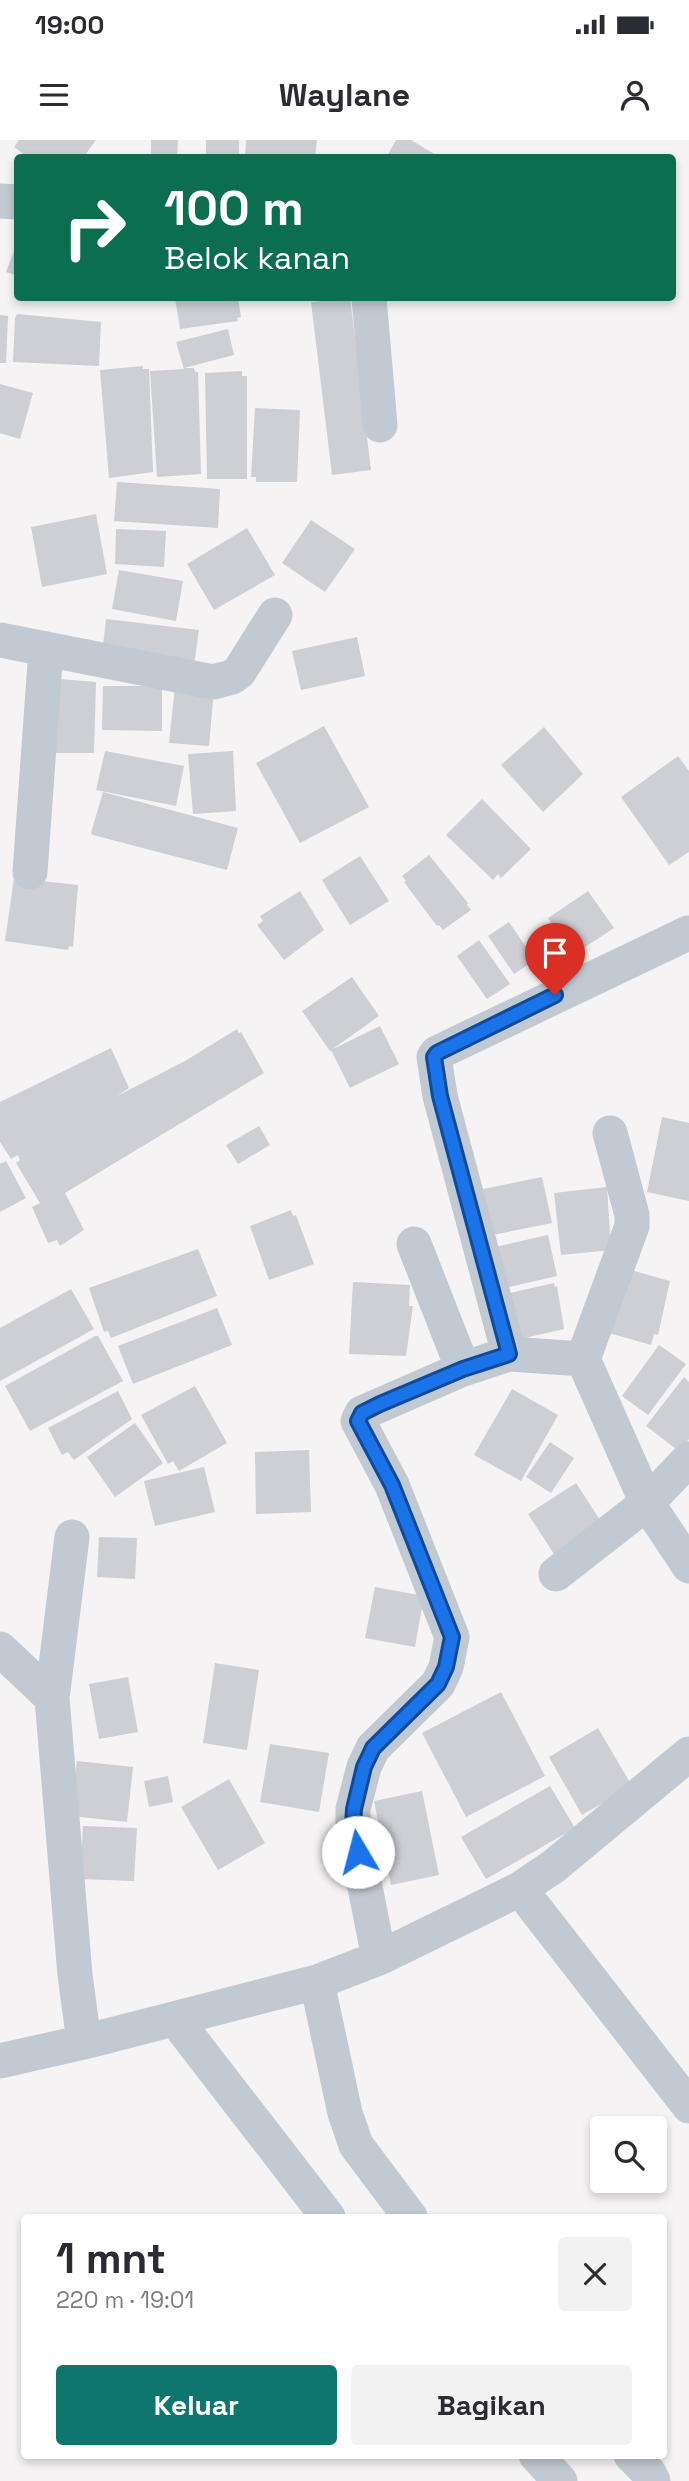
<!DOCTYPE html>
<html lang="id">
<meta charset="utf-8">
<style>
body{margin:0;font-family:"Space Grotesk",sans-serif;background:#f2f2f3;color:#2b2b33;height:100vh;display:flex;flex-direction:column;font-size:26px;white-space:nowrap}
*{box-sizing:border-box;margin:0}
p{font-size:23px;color:#7c7c81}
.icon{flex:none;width:38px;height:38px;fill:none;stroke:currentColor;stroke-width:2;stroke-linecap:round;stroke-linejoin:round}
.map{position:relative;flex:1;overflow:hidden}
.panel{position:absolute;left:21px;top:2074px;width:646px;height:245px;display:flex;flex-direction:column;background:#fff;border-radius:7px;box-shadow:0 4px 10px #0003}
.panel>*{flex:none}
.banner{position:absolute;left:14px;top:14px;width:662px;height:147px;border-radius:7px;box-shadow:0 4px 10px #0003;background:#0b6e4f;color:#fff;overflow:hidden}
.buttons{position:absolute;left:590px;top:1976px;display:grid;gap:14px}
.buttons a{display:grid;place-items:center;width:77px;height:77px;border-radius:7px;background:#fff;box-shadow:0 4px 10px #0003;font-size:35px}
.pin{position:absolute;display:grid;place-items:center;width:60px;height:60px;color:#fff;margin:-72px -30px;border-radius:50% 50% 50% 0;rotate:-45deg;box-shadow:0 0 7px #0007}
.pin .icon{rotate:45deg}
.me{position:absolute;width:77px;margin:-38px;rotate:352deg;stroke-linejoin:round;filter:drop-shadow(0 0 5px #0008)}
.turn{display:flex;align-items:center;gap:24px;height:147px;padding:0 35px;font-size:32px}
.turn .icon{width:91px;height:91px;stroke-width:2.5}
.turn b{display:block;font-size:49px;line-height:60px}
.round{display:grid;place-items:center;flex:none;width:74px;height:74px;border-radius:7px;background:#f2f2f3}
.overview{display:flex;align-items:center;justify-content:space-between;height:119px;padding:0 35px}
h1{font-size:42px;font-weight:800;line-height:52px}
.action{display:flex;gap:14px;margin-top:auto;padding:14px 35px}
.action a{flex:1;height:80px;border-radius:7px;background:#0f766e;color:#fff;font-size:28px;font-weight:800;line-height:80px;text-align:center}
.action a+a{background:#f2f2f3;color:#2b2b33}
.status{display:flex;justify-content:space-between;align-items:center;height:49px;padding:0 35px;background:#fff;direction:ltr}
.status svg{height:19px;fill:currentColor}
header{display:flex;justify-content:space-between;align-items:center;height:91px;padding:0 35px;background:#fff;font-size:32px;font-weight:800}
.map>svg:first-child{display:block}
</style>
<div class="status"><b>19:00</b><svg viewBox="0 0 49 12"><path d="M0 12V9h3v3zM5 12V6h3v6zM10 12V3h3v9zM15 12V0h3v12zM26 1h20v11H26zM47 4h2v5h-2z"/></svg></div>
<header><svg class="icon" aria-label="menu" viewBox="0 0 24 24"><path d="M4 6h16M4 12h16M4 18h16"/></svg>Waylane<svg class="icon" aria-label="person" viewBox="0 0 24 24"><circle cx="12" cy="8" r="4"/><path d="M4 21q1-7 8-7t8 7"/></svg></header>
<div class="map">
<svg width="689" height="2341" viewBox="0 0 689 2341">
<rect width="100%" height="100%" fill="#f5f3f3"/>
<!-- building -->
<path fill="#cdcfd5" d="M19 0H96L83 18H29L14 7Z
M151 0H178L177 18H151Z
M206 0H239V18H206Z
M246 0H317L315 18H245Z
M396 0H411L441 18H386Z
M17 103H18V136L6 132Z
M175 158H238L241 177 237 178 238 181 180 189Z
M350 158 371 330 332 335 311 162Z
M17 174 101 182 99 226 13 222 15 178Z
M0 175 8 176 6 223H0Z
M228 189 234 215 184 228H194L195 232H198L201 334 157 337 150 231 184 229 176 202Z
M143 226V229H149L153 332 109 338 100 230Z
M242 231V236H247V339H207L205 233Z
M0 244 33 253 20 299 0 293Z
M255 268 300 270 297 342H256V337H251Z
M117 342 220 349 218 388 114 381Z
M96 374 107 434 42 447 31 387Z
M311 380 355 409 325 452 282 423Z
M247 388 275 435 214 470 187 424Z
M116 389 166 391 164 427 115 424Z
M119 430 183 441 176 481 112 469Z
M106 479 199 490 194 525 102 515Z
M357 497 365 536 301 550 292 511Z
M47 538 96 542 94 613H49Z
M103 546H162V591L102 590Z
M175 546 214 550 209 606 169 603Z
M324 586 369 667 300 703 256 623Z
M544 587 583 634 543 672 501 625Z
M105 611 184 626 176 666 96 650Z
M233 611 236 671 193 674 188 614Z
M678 616 689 631V712L669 725 621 657Z
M103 652 238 688 227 730 93 695 91 693Z
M482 659 531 709 501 738 498 734 493 740 446 695Z
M429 715 468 763 467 765 471 770 443 790 439 785 437 786 404 742 406 741 402 736Z
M360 716 389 761 350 785 322 740Z
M14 738 78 745 73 807 69 806 68 810 5 801Z
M300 751 324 790 284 820 257 785 263 781 260 776Z
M588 751 614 788 573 815 548 778Z
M509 782 535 820 514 834 488 796Z
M479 800 510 844 487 859 457 816Z
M352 837 379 876 330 911 302 871Z
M380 886 399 924 350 948 331 910Z
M237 889 239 893 241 892 264 933 65 1053 84 1090 60 1106 57 1100 48 1103 32 1067 40 1063 16 1023 20 1020 18 1015 11 1019 0 1002V962L111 908 129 948 117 956 185 921Z
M662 977 689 983V1061L647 1052Z
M259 986 270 1005 238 1024 226 1005Z
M6 1021 26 1058 0 1072V1024Z
M542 1037 552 1083 492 1095 483 1049Z
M607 1047 611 1110 561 1115 554 1053Z
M291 1070 293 1076 296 1075 314 1124 269 1140 250 1086Z
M548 1095 557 1136 500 1149 491 1108Z
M198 1109 217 1156 111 1198 108 1191 104 1192 89 1148Z
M620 1127 670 1141 658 1195 654 1194 651 1205 602 1191Z
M353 1142 410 1145 409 1166H413L406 1216 349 1214Z
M554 1143 555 1147 557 1146 564 1189 516 1200 506 1154Z
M71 1149 94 1189 0 1241V1188Z
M217 1168 232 1205 133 1244 118 1206Z
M95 1196H98L123 1241 30 1291 5 1246Z
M659 1205 686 1224 648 1275 622 1256Z
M684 1237 689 1242V1299L680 1312 646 1286Z
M195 1246 227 1303 179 1331 173 1321 168 1324 141 1275Z
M512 1249 558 1275 521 1341 474 1315Z
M118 1251 132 1279 74 1320 68 1312 62 1315 48 1288Z
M135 1283 163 1323 115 1357 87 1317Z
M550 1302 574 1318 551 1353 526 1337Z
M309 1310 311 1372 256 1374 255 1312Z
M204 1327 215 1372 155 1386 144 1341Z
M576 1343 602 1383 554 1414 528 1374Z
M99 1397 137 1398 135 1439 97 1437Z
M375 1447 424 1456 415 1507 365 1498Z
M215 1523 259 1530 247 1610 203 1603Z
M128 1537 138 1592 99 1599 89 1544Z
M501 1552 545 1636 466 1677 422 1593Z
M598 1588 632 1646 582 1675 549 1617Z
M270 1604 329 1613 319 1672 260 1662Z
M77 1621 133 1627 127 1682 71 1676Z
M168 1636 173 1662 149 1667 144 1641Z
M229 1639 265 1703 218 1730 181 1667Z
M550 1646 575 1688 486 1739 461 1697Z
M422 1651 439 1735 391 1745 374 1661Z
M83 1686 137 1688 134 1741 80 1739Z"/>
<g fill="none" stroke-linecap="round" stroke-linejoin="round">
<!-- minor -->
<path stroke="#c1cad2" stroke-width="35" d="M0 61 18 62
M369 158 380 285
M0 500 213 542 232 537 239 532 275 475
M30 732 46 509
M414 1104 463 1229
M509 1214 440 956 434 917 437 913 688 793
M583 1219 632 1086V1075L610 993
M689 1319 647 1363 689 1426
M72 1397 52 1558 75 1835 84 1902
M0 1509 52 1558
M520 1749 689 1966
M379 1818 353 1686V1669L364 1627 373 1608 438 1544 446 1527 452 1497 392 1345 358 1281 362 1273 463 1229 509 1214 583 1219 647 1363 556 1434
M317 1842 345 1973 356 2005 410 2077
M175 1879 328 2077
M0 1921 84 1902 317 1842 379 1818 520 1749 554 1726 689 1614
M536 2315 560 2341
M631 2315 649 2333 653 2341"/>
</g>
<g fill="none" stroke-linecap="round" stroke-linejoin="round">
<defs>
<path id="route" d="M358 1712 353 1686 354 1669 364 1627 373 1608 438 1544 446 1527 452 1497 392 1345 358 1281 362 1273 380 1264 463 1229 509 1214 440 956 434 917 437 913 555 855"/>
</defs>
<!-- route casing -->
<use href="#route" stroke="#114b97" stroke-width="18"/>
<!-- route -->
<use href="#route" stroke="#1a73e8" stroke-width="12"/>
</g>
</svg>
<div class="buttons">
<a><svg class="icon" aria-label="search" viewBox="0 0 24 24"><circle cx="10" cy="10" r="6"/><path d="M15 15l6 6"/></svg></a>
</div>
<div class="pin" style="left:555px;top:855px;background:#d93025"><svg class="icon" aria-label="arrive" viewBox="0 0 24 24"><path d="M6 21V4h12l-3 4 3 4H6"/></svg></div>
<svg class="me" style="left:358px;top:1712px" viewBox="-20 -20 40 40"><circle r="19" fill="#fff"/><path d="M0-13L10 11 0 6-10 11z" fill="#1a73e8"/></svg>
<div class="banner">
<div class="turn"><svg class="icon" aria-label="right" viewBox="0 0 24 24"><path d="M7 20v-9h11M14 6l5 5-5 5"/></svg><div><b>100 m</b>Belok kanan</div></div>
</div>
<section class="panel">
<div class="overview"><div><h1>1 mnt</h1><p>220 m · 19:01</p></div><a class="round"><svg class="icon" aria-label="close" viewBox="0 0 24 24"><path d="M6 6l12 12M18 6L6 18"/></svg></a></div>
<div class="action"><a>Keluar</a><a>Bagikan</a></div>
</section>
</div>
